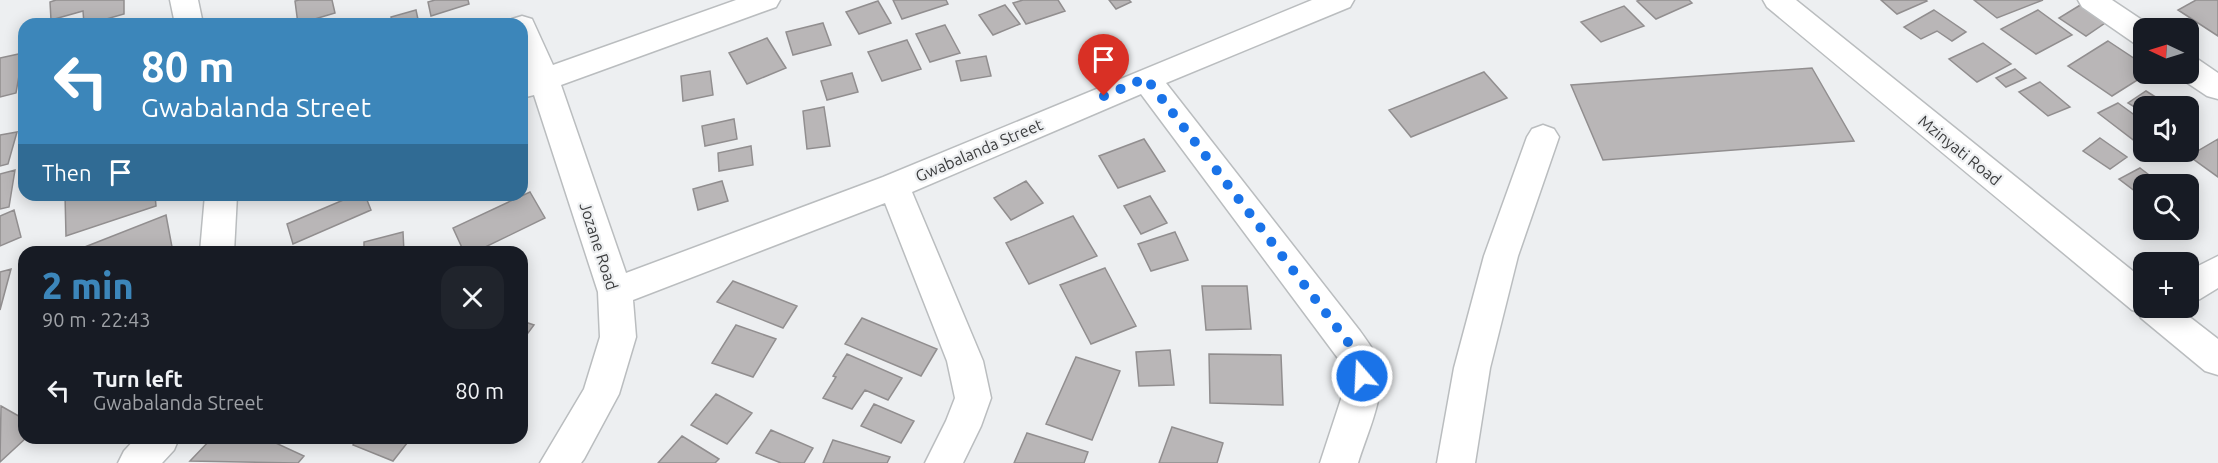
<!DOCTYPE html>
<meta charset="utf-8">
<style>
body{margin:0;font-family:Ubuntu,sans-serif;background:#20242c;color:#f1f3f6;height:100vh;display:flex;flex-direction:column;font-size:22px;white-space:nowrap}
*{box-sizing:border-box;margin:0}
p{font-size:20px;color:#9ea1a6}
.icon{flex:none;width:33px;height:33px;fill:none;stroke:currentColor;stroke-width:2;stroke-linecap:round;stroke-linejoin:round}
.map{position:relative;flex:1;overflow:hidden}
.panel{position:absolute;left:18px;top:246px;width:510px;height:198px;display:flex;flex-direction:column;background:#171b24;border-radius:18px;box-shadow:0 3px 15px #0003}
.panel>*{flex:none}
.banner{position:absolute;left:18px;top:18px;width:510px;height:183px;border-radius:18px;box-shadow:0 3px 15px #0003;background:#3c86ba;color:#fff;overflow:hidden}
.needle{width:39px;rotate:274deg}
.fabs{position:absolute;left:2133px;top:18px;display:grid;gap:12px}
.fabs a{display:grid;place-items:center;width:66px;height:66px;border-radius:12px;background:#171b24;box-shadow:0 3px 15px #0003;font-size:30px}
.pin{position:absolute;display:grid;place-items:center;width:51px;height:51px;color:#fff;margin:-62px -26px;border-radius:50% 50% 50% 0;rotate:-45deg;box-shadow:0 0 6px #0007}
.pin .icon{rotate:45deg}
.me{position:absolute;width:66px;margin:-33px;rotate:341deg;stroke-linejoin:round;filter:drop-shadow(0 0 4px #0008)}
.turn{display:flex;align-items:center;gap:21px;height:126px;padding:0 24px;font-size:27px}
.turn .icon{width:78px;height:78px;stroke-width:2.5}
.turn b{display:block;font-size:42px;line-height:51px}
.then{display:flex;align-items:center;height:57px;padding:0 24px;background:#0003;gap:12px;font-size:22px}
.round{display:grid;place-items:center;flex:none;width:63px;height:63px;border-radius:18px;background:#20242c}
.overview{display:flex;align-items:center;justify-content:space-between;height:102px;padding:0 24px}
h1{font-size:36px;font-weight:800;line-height:45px;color:#3c86ba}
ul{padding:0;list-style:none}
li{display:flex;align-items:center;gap:18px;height:84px;padding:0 24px}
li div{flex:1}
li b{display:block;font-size:22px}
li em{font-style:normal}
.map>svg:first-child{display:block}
</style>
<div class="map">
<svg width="2218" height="463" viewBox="0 0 2218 463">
<rect width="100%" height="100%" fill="#edeff1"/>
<!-- building -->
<path fill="#b9b6b7" stroke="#918e8f" stroke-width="1.5" d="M56 0H124V14L89 24H84L83 11 51 20 50 2Z
M299 0H332L335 13 298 24 295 1Z
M435 0H468L469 4 431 16 428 2Z
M893 0H946L948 4 902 19Z
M1023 0H1058L1065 11 1026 24 1013 3Z
M1109 0H1129L1131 2 1116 9Z
M1640 0H1689L1692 3 1656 19 1637 1Z
M1881 0H1926L1927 1 1897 14Z
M1974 0H2043L1997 18Z
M2196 0H2218V36L2178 10Z
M878 1 891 23 859 34 846 12Z
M2082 4 2108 21 2086 36 2059 18Z
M1005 5 1020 24 993 35 979 15Z
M1624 6 1644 26 1601 42 1581 22Z
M416 10 419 24H393L391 17Z
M1934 10 1966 32 1952 41 1937 31 1921 39 1904 27Z
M2038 10 2072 35 2036 54 2001 29Z
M823 23 831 45 793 55 786 32Z
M945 25 960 53 930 62 916 34Z
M767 38 786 68 747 84 729 53Z
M907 40 921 69 882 81 868 52Z
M2108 41 2144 65V74H2147L2112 96 2068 66Z
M1983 43 2011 64 1977 82 1949 59Z
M23 53 16 93 0 97V58Z
M986 56 991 76 961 81 956 61Z
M1812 68 1854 141 1603 160 1571 85Z
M2015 69 2026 78 2006 87 1996 78Z
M710 71 713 95 683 101 681 76Z
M1484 72 1507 98 1411 137 1389 110Z
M852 73 858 92 827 100 821 81Z
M2040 82 2070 107 2048 116 2019 92Z
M2146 91 2170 106H2144V113L2128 103Z
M2118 103 2144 122V138L2136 142 2098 113Z
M824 107 830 146 807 149 803 111Z
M734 119 737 139 705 146 702 126Z
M17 132 8 164 0 166V135Z
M2100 138 2127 157 2110 169 2083 151Z
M1144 139 1165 171 1118 188 1099 156Z
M2218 139V177L2189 156Z
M751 146 753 165 719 171 718 153Z
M2140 168 2161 184H2144V198L2119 179Z
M15 170 9 207 0 209V174Z
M722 181 728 201 698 210 693 189Z
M1026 181 1043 203 1011 220 994 198Z
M530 192 545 218 475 252H464L453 228Z
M65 195H155L156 206 66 236Z
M355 195H365L371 210 293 244 287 224Z
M1150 196 1167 223 1141 234 1124 206Z
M14 210 21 237 0 246V216Z
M166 215 172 247 159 252H72Z
M1073 216 1097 256 1029 284 1006 243Z
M403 232 404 252H364V242Z
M1175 232 1188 260 1151 271 1138 244Z
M1105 268 1136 326 1091 344 1060 285Z
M11 269 0 310V272Z
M733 281 797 306 783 328 717 302Z
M1202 286H1247L1251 329 1206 330Z
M862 318 937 349 921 376 845 344Z
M522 321 534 325 522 341Z
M736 325 776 339 753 377 712 363Z
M1170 350 1174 385 1139 386 1136 352Z
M847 354 902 378 888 400 865 390 852 409 823 398 836 377 833 376Z
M1209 354 1281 355 1283 405 1210 403Z
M1076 357 1120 371 1092 440 1046 424Z
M716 394 752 413 727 444 691 425Z
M874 404 914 421 901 443 861 426Z
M1 406 24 419 26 438 0 462Z
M1172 427 1223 443 1217 463H1159Z
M771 430 813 448 804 463H781L756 453Z
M1027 433 1088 452 1084 463H1014Z
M682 436 719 459 715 463H658Z
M212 438H265L304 456 298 463 190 461Z
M358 438H411L393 461 353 445Z
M833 440 890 457 887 463H823Z"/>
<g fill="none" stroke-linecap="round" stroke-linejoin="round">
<defs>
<path id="minor" d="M170 0H198L203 24H175Z
M736 0H780L776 7 561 85 626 273 883 177 1312 0H1354L1350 7 1166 83 1360 331C1367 341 1376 352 1379 364 1386 396 1367 433 1358 463H1320L1344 390 1343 365 1141 94 912 192 983 361 991 398 981 426 963 463H925L946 421 955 398 947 361 885 203 633 300 636 337 619 394 584 459 581 463H540L584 389 600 337 598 292 534 95 522 98V75L526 74 522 62V24H509L512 19 522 16 532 19 553 65Z
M1763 0H1796L2144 280V308H2178L2218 339V375L2205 371 2141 318 2138 312 2132 310 1767 7Z
M2078 0H2112L2154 28H2144V46L2134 43 2082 7Z
M2188 57 2199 60 2218 73V99L2207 96 2177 76 2176 74H2188Z
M1543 125 1554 129 1559 137 1518 256 1490 368 1475 463H1437L1454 368 1484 256 1527 137 1532 129Z
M205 195H237L234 252H200Z
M2218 256V288L2200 299 2188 303V271Z
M136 438H179L174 450 162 463H118L124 451Z"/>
</defs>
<!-- minor casing -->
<use href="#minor" stroke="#babdbf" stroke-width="3"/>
<!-- minor -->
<use href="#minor" fill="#fff" fill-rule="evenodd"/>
</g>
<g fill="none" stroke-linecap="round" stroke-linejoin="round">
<!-- route -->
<path stroke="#1a73e8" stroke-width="10" stroke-dasharray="0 18" d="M1104 96 1146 78 1348 342 1361 363 1362 376"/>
</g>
<g text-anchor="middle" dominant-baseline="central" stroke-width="4.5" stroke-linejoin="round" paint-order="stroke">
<!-- street labels -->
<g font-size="16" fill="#3b3c3d" stroke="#edeff1">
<text transform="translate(979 150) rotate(-23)">Gwabalanda Street</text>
<text transform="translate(1960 150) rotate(39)">Mzinyati Road</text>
<text transform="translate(599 246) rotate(72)">Jozane Road</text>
</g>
</g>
</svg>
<div class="fabs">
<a><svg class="needle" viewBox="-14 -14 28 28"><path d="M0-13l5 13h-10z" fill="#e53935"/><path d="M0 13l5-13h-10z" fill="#9ea1a6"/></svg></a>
<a><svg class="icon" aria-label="sound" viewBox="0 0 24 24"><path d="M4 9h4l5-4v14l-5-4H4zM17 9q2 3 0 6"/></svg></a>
<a><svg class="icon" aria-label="search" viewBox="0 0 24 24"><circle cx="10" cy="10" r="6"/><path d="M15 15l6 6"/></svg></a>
<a>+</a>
</div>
<div class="pin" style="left:1104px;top:96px;background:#d93025"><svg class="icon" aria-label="arrive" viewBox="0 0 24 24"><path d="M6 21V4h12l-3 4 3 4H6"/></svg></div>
<svg class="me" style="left:1362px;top:376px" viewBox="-20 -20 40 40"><circle r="17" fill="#1a73e8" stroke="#fff" stroke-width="3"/><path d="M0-11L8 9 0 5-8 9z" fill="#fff"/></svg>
<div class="banner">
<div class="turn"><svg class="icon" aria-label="left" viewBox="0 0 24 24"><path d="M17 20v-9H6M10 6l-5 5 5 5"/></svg><div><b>80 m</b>Gwabalanda Street</div></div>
<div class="then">Then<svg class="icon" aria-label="arrive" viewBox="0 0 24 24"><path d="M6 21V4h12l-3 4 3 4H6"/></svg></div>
</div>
<section class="panel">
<div class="overview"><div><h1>2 min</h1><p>90 m · 22:43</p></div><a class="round"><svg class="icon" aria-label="close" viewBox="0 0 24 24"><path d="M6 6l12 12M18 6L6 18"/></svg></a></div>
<ul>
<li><svg class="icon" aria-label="left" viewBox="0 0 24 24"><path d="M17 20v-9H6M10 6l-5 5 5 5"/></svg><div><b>Turn left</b><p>Gwabalanda Street</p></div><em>80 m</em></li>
</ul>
</section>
</div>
